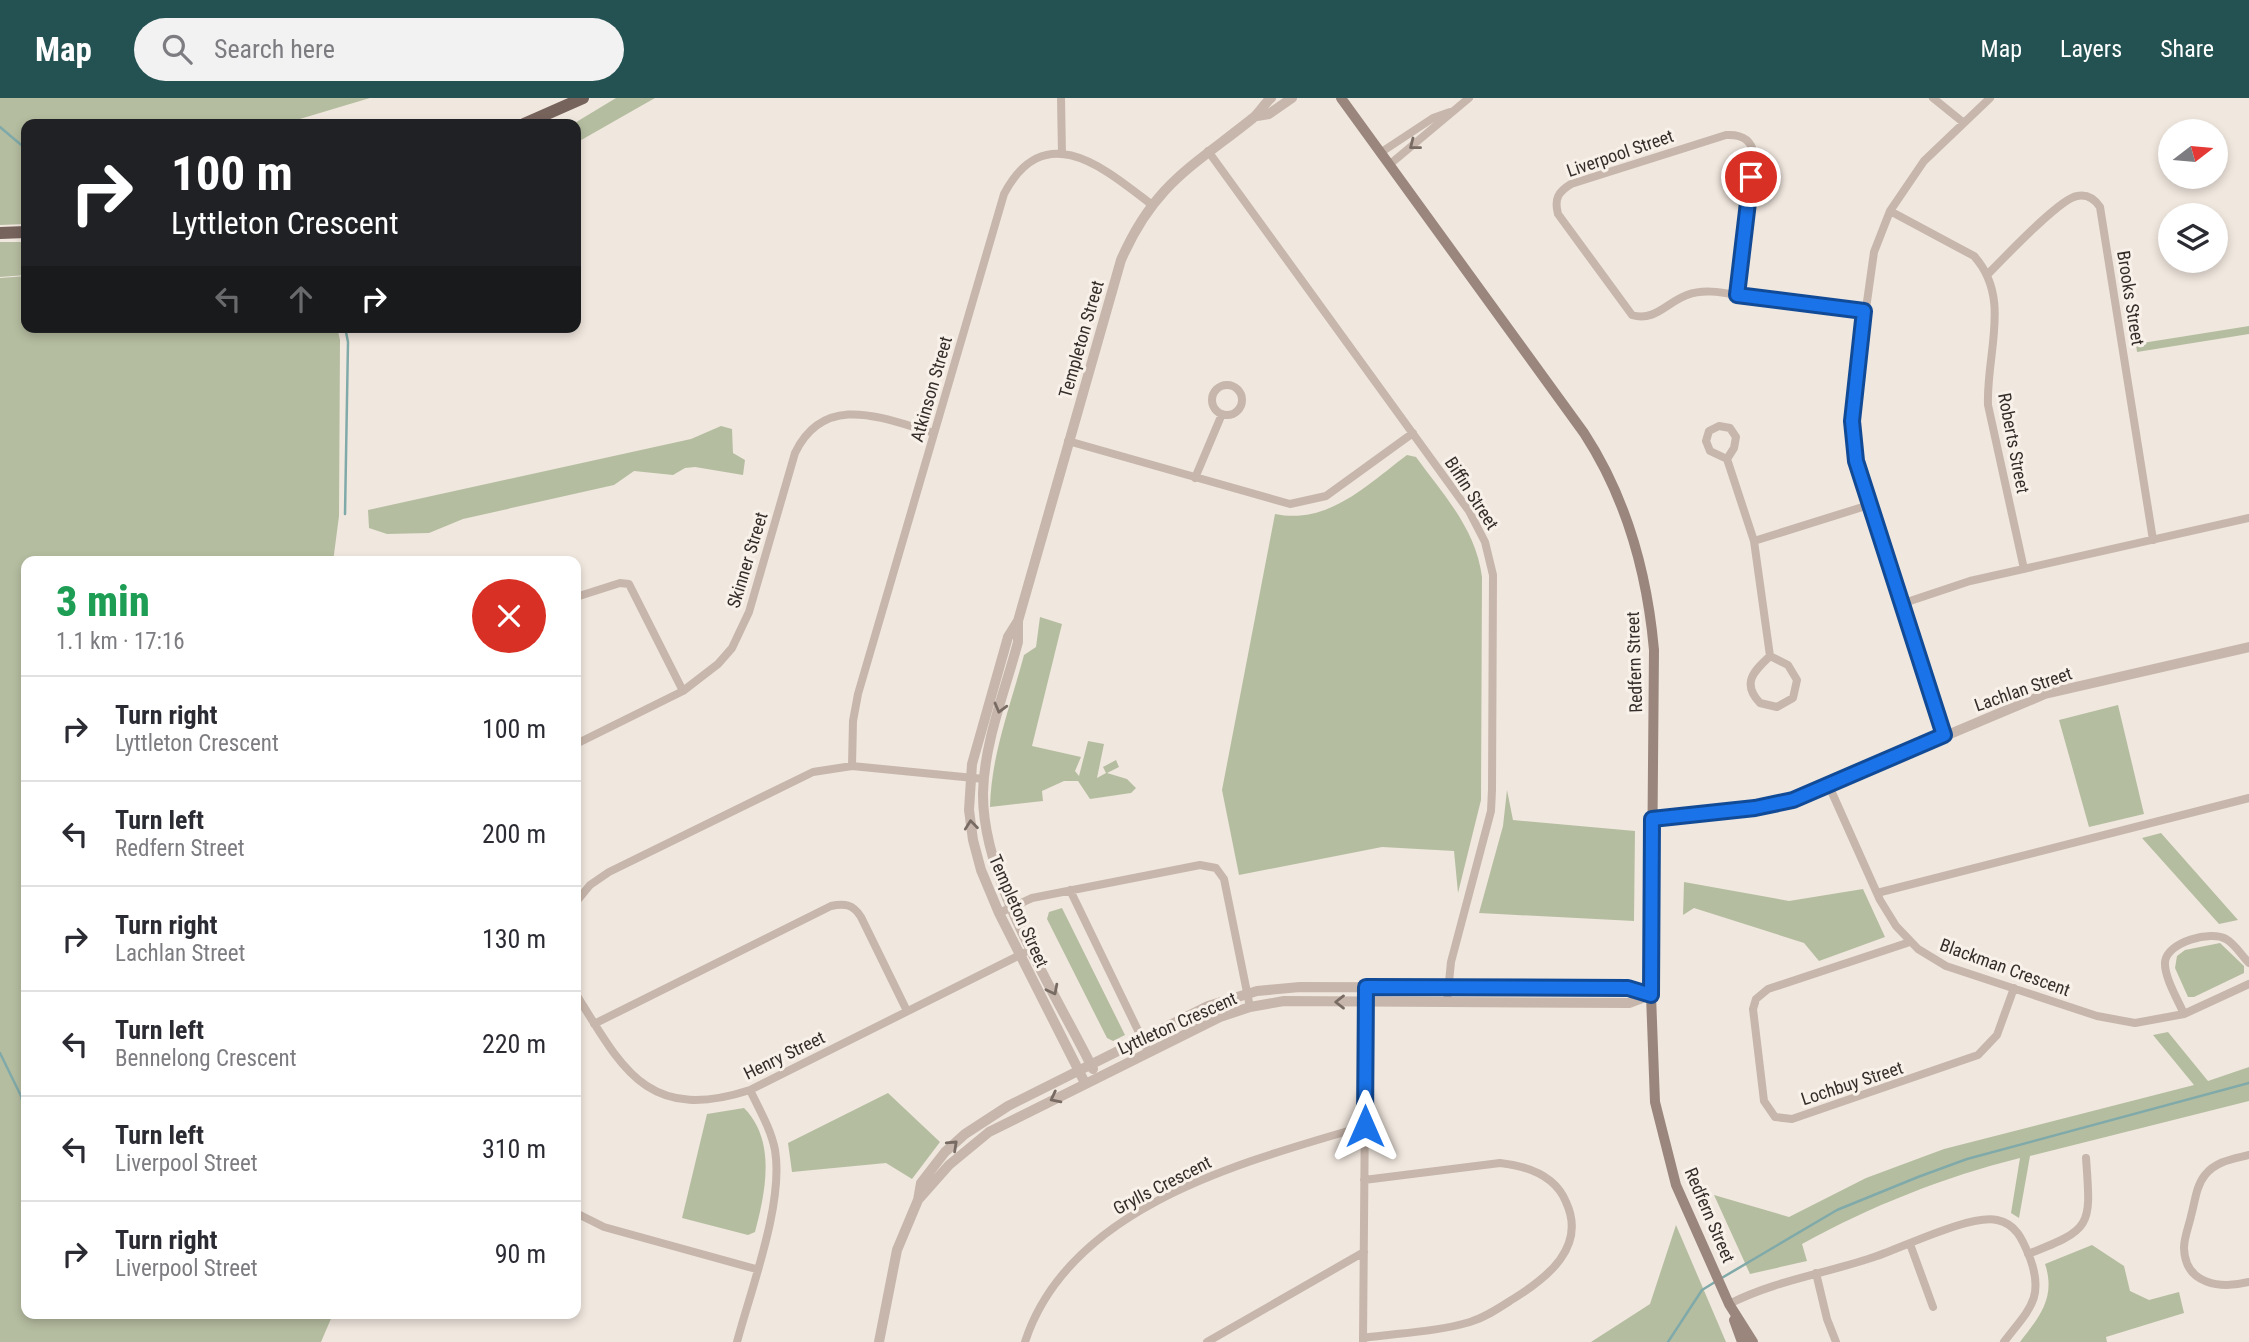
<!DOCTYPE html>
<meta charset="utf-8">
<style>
body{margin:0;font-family:"Roboto Condensed",sans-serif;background:#f2f2f3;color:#2b2b33;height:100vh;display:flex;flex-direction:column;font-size:26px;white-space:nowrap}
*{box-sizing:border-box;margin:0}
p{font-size:23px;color:#7c7c81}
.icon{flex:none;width:38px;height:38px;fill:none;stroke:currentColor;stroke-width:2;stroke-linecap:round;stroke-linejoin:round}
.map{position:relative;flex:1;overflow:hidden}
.drawer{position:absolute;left:21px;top:458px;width:560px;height:763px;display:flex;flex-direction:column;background:#fff;border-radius:14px;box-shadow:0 4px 10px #0003}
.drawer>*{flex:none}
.top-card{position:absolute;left:21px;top:21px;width:560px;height:214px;border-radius:14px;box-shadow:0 4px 10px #0003;background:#202124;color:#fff;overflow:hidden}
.needle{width:46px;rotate:74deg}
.controls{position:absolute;left:2158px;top:21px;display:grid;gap:14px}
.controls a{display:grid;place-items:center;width:70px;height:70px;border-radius:50%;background:#fff;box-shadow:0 4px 10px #0003;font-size:35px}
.pin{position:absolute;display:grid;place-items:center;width:60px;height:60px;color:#fff;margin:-30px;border:4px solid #fff;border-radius:50%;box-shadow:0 2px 7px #0007}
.me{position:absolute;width:77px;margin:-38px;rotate:0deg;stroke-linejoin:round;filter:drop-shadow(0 0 5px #0008)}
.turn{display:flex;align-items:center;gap:24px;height:147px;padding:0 35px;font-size:32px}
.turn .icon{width:91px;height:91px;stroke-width:2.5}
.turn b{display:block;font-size:49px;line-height:60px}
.lanes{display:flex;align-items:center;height:66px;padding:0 35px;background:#0003;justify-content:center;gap:35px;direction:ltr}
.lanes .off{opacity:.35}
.round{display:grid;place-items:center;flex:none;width:74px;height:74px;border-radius:37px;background:#f2f2f3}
.summary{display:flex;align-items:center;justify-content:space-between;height:119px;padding:0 35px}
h1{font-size:42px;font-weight:800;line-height:52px;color:#1e9e55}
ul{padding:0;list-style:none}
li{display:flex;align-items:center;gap:21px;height:105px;padding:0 35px;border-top:2px solid #e1e1e2}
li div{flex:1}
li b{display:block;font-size:26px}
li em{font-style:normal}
header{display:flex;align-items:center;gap:42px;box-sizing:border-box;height:98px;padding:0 35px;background:#245253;color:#fff}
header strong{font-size:33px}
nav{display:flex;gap:38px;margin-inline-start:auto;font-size:24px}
.search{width:490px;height:63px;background:#f2f2f3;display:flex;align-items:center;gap:18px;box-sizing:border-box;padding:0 24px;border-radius:38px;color:#7c7c81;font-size:26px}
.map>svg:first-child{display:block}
</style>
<header>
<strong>Map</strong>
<div class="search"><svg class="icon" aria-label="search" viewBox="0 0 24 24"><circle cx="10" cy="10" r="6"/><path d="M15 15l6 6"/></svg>Search here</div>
<nav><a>Map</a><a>Layers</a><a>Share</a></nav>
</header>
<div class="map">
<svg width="2249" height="1244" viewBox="0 0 2249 1244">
<rect width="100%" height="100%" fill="#f0e7de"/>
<!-- green -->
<path fill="#b5bda0" d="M0 0H370L283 26H26V126L0 127Z
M616 0H655L576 45V26H573Z
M0 144H26V177L0 179Z
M26 178V229H337L340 242 339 418 333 464H26V1216H333L321 1244H0V180Z
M2249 228V236L2137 254 2136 246Z
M721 328 732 331 733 355 745 362 743 377 695 369 685 370 673 377 634 373 614 387 463 421 429 435 387 436 369 430 368 412 691 341Z
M1407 357 1416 359C1443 396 1476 431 1482 479L1481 702 1458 795 1454 753 1382 749 1239 777 1222 692 1275 416C1328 427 1367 387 1407 357Z
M1040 519 1062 526 1032 648 1081 659 1075 673 1079 678 1088 643 1104 646 1097 680 1106 675 1103 669 1116 662 1119 669 1107 675 1127 681 1136 690 1131 695 1090 701 1078 683H1064L1042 693 1043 703 990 709C991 657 1011 606 1024 557L1036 549Z
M2118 607 2144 716 2089 729 2059 622Z
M1507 692 1513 722 1635 733 1634 823 1479 815 1503 728Z
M2161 735 2238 822 2219 826 2142 740Z
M1684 784 1789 803 1863 791 1885 839 1819 863 1804 845 1694 810 1683 817Z
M1062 810 1125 937 1113 943 1107 940 1047 821 1049 814Z
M2220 845 2244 868V875L2194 899H2188L2175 870 2177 858 2185 852Z
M2168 934 2208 983 2249 969V1003L2030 1058 2019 1120 2011 1115 2020 1060C1944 1079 1871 1108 1802 1146L1807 1163 1750 1176 1714 1097 1789 1119 1866 1080 1944 1051 2194 987 2153 937Z
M888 995 940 1044 912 1081 886 1065 792 1074 788 1045Z
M744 1010C777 1043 765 1096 755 1134L748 1137 682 1120 707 1016Z
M1676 1127 1726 1244H1591L1650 1206Z
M2092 1147 2124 1168 2130 1193 2149 1202 2179 1194 2184 1215 2106 1239 2107 1244H2020C2040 1218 2056 1199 2045 1166Z"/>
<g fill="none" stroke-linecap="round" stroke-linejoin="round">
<!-- stream -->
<path stroke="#80aaa9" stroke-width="2.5" d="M0 29 26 51
M345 229 348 244 345 416
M0 955 21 998 26 1018
M1720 1181 1837 1112 1918 1079 1967 1061 2249 985
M1668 1244 1702 1192 1715 1184"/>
<!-- minor -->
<path stroke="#c7b6ab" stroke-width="8" d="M1061 0 1062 56
M1933 0 1964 25
M1208 53 1469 413 1485 444 1493 477 1492 692 1491 713 1451 864 1447 904
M1380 55 1433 20 1450 14
M1389 67 1469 0
M1890 113 1974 158C2012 200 1986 255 1988 307L2024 471
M1988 176C2004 160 2059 101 2077 98 2087 96 2094 100 2100 109L2153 442
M1736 197C1720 194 1703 191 1687 197 1667 204 1655 224 1632 217L1558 116C1554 101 1558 94 1571 86L1726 37C1741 36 1751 41 1754 56L1736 197 1865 213
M1212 302a15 15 0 1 1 30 0a15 15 0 1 1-30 0Z
M1068 343 1290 406 1326 398 1413 335
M1727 361 1734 350 1736 339 1730 330 1719 328 1709 333 1706 343 1710 353 1727 361 1754 443 1770 558
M1195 380 1222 316
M1754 443 1869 407
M576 499 620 485 629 486 683 593
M1901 506 1970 483 2249 420
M1770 558 1788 567 1797 582 1793 600 1777 609 1760 605C1741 585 1754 573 1770 558Z
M1944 637 1863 388 1853 336 1854 296 1874 154 1890 113 1924 63 1990 0
M576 646 683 593 718 566 732 550 749 514 795 355C825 293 884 321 934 335
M852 668 853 623 858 596 1004 96C1045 18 1105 71 1151 106
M1829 688 1880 802 1896 828 1918 851 1946 868 2097 918 2135 925 2184 916 2249 886
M1070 792 1148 953
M1877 795 2249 700
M576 804 590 787 609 774 813 674 852 668 984 681
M999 815 1032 800 1200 767 1216 770 1224 781 1250 909
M1910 844 1768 891 1756 901 1753 911 1764 1003 1775 1019 1792 1021 1978 957 1997 937 2014 890
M576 896C623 972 648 1025 750 992L1024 855
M2184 916C2178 902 2164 879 2165 864 2167 844 2211 832 2226 841 2235 846 2242 858 2249 865
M594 926 831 808C844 805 853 806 861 819L907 913
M2249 1057C2233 1061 2216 1063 2205 1077 2196 1088 2195 1104 2191 1118 2189 1128 2184 1139 2184 1150 2185 1187 2221 1191 2249 1184
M576 1115 604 1129 756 1171
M1910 1146 1933 1209
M2028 1156C2093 1131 2091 1128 2086 1060
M1816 1175 1827 1221 1836 1244
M1729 1206C1774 1183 1823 1176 1871 1160 1900 1151 1969 1116 1997 1122 2017 1126 2023 1143 2030 1160 2045 1201 2028 1212 2004 1244
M1363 1240C1398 1235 1436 1234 1470 1224 1486 1219 1499 1210 1513 1201 1547 1180 1587 1149 1566 1104 1555 1077 1527 1068 1500 1065L1364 1082
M1363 1243 1366 889
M737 1244C751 1191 784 1105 775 1052 771 1031 759 1011 750 992
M1025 1244C1069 1108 1243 1064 1365 1028
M1207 1244 1364 1154"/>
<!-- tertiary -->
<path stroke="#c7b6ab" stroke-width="10" d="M1257 18 1269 16 1292 0
M1018 524V544C1005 593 984 645 983 695 982 783 1054 892 1093 971
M1652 721 1755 710 1793 702 2045 596 2249 549
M1085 985 999 815 981 772 973 742 969 712 972 666 1008 539 1018 523 1121 162C1154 86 1192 69 1253 20 1260 14 1264 6 1271 0
M918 1102 949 1067 989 1034 1220 919 1250 909 1284 903 1629 905 1650 897
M879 1244 897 1152 918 1102 921 1085 945 1054 965 1036 1008 1008 1208 908 1257 893 1300 889 1628 890 1651 897"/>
<!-- secondary -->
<path stroke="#9a867d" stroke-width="10" d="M1341 0 1584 335C1627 401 1647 474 1654 552L1651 897 1655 1004 1676 1087 1729 1206 1753 1244
M1734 1222 1742 1244"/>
<!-- primary -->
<path stroke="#76635c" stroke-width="12" d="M524 26 583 0
M0 135 26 134"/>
</g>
<!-- one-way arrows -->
<defs><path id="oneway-chevron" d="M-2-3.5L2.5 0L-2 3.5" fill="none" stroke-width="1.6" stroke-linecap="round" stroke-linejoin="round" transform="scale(1.75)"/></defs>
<g stroke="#776b64">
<use href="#oneway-chevron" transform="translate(1414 47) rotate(142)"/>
<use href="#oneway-chevron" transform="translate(1000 610) rotate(105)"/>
<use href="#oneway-chevron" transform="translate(971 727) rotate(-96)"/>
<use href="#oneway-chevron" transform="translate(1053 892) rotate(63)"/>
<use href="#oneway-chevron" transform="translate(1340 904) rotate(-180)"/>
<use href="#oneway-chevron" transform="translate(1055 1000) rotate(153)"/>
<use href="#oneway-chevron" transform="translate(953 1047) rotate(-43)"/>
</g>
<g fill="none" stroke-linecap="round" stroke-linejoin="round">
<defs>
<path id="route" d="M1365 1028 1366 889 1628 890 1651 897 1652 721 1755 710 1793 702 1944 637 1856 363 1852 323 1864 213 1737 197 1751 79"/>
</defs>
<!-- route casing -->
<use href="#route" stroke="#114b97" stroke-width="18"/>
<!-- route -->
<use href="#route" stroke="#1a73e8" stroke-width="12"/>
</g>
<g text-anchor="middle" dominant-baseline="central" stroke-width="6" stroke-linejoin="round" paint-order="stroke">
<!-- street labels -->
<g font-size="18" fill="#352d2a" stroke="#f8f1ea">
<text transform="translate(1620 55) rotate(-19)">Liverpool Street</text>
<text transform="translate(2131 200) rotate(81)">Brooks Street</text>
<text transform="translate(1081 241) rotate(-74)">Templeton Street</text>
<text transform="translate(931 291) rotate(-74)">Atkinson Street</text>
<text transform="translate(2014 345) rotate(79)">Roberts Street</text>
<text transform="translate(1472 395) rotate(57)">Biffin Street</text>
<text transform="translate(747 462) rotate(-73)">Skinner Street</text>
<text transform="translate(1634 564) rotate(-92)">Redfern Street</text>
<text transform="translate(2023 591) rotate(-19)">Lachlan Street</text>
<text transform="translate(1019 813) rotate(66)">Templeton Street</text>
<text transform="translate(2005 869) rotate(20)">Blackman Crescent</text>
<text transform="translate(1177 925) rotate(-24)">Lyttleton Crescent</text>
<text transform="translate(784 957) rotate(-26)">Henry Street</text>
<text transform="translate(1852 985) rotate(-18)">Lochbuy Street</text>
<text transform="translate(1162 1087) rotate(-27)">Grylls Crescent</text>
<text transform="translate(1710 1117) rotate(67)">Redfern Street</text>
</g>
</g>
</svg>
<div class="controls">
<a><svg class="needle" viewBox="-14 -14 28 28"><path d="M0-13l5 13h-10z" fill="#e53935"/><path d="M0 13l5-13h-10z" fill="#7c7c81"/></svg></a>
<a><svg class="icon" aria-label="layers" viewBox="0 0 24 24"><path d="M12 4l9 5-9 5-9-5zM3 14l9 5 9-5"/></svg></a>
</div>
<div class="pin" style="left:1751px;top:79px;background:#d93025"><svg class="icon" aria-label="arrive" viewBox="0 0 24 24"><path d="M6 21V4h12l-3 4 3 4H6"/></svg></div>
<svg class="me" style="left:1365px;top:1028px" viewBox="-20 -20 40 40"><path d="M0-17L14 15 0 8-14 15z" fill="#1a73e8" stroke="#fff" stroke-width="4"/></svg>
<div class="top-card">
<div class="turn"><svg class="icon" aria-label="right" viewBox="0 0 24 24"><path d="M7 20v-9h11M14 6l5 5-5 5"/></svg><div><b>100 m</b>Lyttleton Crescent</div></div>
<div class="lanes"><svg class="icon off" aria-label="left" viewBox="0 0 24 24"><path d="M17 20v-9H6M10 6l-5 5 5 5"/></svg><svg class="icon off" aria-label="ahead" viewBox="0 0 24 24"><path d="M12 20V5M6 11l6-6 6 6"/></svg><svg class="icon" aria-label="right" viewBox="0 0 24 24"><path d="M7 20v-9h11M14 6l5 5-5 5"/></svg></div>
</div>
<section class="drawer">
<div class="summary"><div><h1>3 min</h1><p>1.1 km · 17:16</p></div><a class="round" style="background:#d93025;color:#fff"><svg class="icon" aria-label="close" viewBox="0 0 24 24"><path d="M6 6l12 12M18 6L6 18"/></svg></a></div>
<ul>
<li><svg class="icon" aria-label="right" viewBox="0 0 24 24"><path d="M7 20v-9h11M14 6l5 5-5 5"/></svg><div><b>Turn right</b><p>Lyttleton Crescent</p></div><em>100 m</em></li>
<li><svg class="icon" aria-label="left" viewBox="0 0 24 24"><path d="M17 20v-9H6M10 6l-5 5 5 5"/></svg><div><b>Turn left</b><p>Redfern Street</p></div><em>200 m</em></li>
<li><svg class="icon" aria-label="right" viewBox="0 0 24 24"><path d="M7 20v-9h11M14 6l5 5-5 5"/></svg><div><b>Turn right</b><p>Lachlan Street</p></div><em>130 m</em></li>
<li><svg class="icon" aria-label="left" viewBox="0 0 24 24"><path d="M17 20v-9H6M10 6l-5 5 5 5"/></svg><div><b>Turn left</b><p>Bennelong Crescent</p></div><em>220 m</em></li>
<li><svg class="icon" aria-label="left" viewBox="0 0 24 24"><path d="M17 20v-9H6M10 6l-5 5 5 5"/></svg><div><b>Turn left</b><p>Liverpool Street</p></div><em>310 m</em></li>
<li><svg class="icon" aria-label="right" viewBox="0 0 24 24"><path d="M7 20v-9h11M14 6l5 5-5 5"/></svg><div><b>Turn right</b><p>Liverpool Street</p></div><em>90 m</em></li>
</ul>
</section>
</div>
